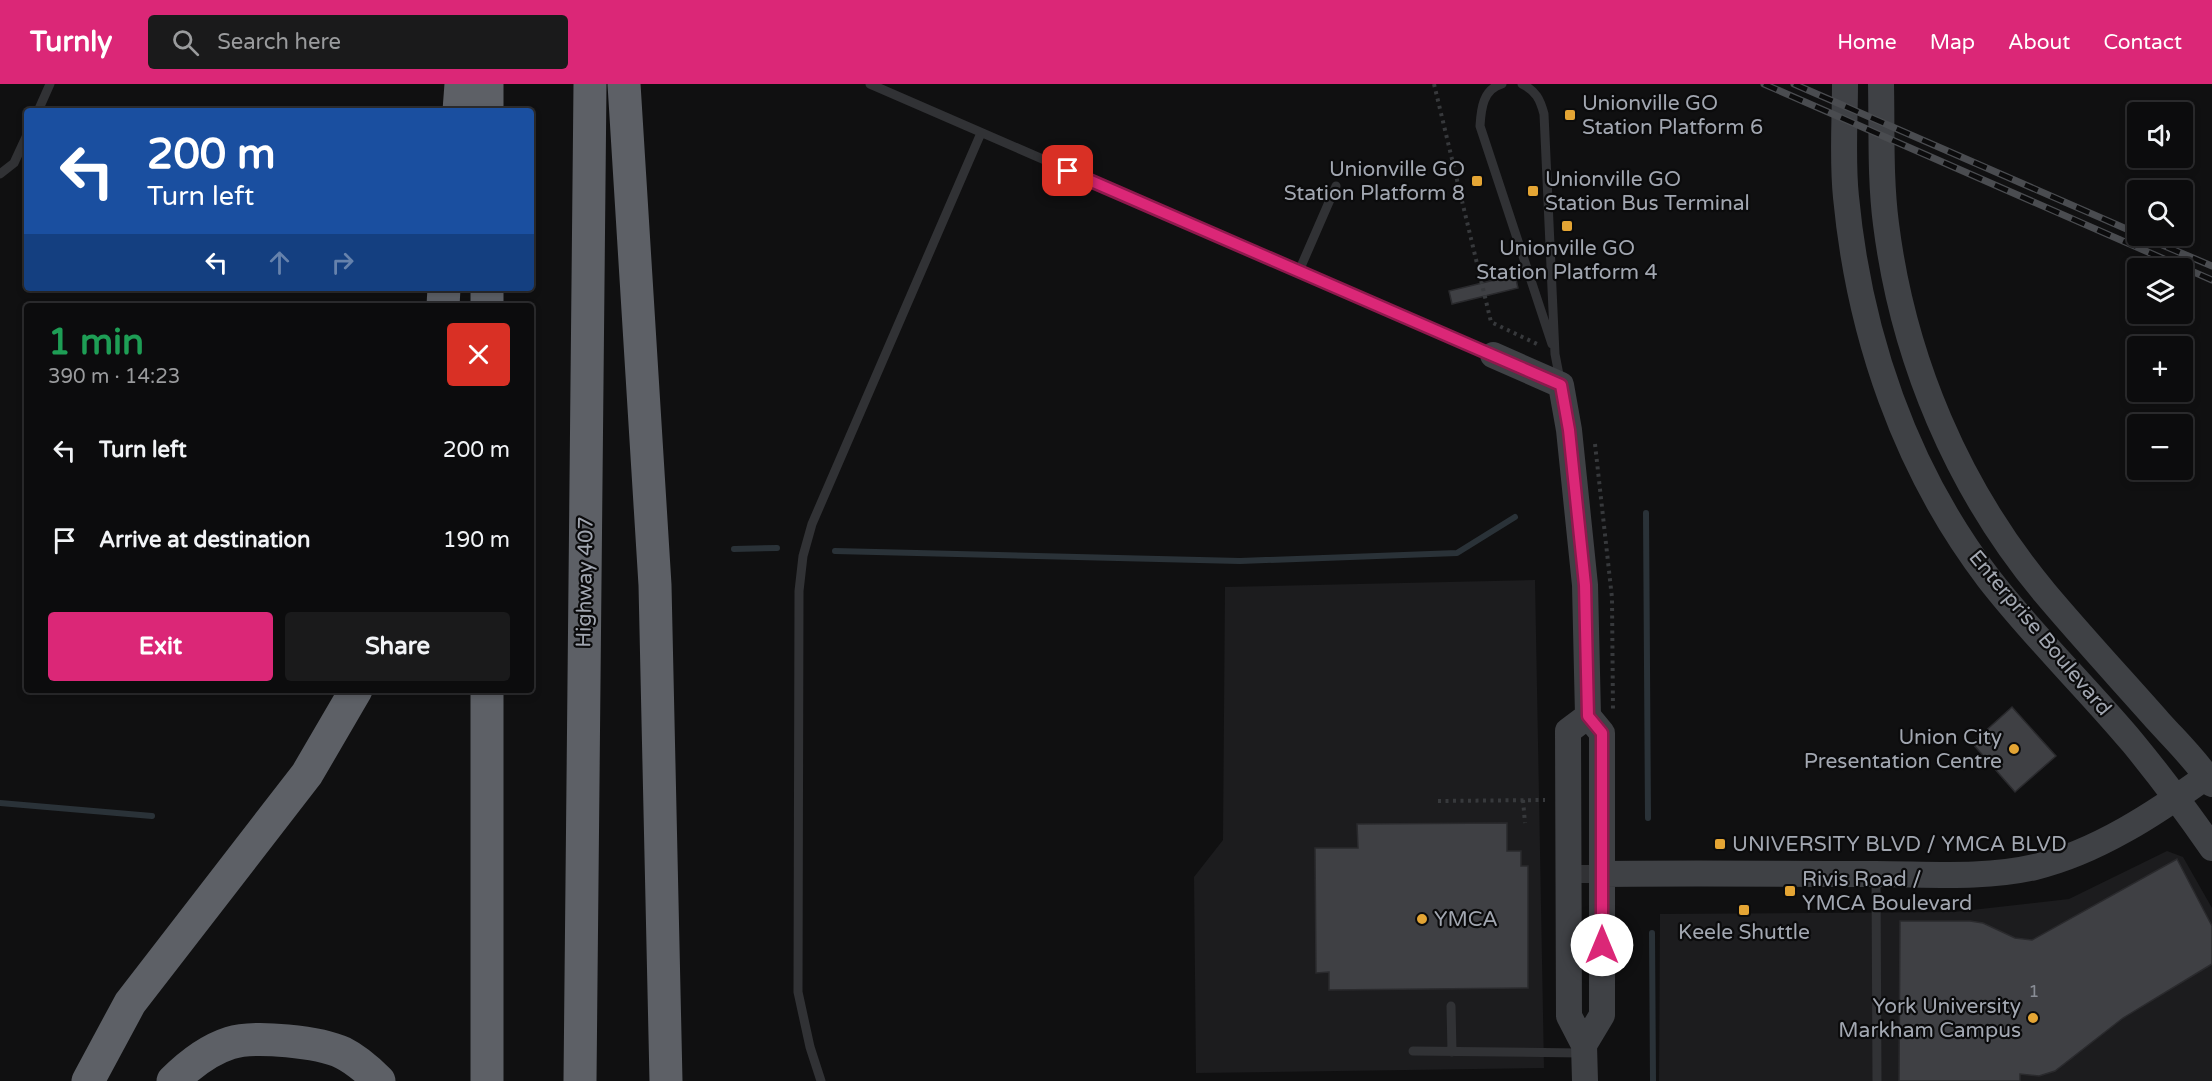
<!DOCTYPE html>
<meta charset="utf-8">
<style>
body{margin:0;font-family:"Varela Round",sans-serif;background:#1a1a1b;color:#f1f3f6;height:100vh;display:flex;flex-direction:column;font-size:22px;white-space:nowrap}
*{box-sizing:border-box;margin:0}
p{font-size:20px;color:#9a9b9d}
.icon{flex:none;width:33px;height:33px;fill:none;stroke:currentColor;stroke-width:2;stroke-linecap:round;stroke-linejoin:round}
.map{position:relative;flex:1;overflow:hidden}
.panel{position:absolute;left:24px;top:219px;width:510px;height:390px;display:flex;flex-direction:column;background:#0c0c0d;border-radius:6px;box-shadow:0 3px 9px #0003,0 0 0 2px #2c2c2e}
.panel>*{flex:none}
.hud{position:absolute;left:24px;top:24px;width:510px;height:183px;border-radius:6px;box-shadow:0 3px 9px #0003,0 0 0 2px #2c2c2e;background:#1a4fa0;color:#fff;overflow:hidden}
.buttons{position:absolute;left:2127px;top:18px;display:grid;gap:12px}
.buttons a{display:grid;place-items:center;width:66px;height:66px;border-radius:6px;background:#0c0c0d;box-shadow:0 3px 9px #0003,0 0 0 2px #2c2c2e;font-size:30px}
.pin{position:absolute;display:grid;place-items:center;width:51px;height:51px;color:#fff;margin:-26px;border-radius:12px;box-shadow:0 3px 9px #0006}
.me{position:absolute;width:66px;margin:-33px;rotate:0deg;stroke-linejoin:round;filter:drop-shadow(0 0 4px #0008)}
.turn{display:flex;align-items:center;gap:21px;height:126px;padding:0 24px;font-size:27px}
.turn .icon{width:78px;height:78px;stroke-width:2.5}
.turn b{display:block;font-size:42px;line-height:51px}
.lanes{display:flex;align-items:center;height:57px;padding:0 24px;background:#0003;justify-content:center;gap:30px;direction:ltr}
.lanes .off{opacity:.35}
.round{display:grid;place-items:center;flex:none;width:63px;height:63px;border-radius:6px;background:#1a1a1b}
.headline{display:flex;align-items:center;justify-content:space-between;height:102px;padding:0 24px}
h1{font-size:36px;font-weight:800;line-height:45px;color:#1e9e55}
.action{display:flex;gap:12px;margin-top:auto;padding:12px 24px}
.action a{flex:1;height:69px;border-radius:6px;background:#db2777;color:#fff;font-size:24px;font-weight:800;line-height:69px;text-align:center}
.action a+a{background:#1a1a1b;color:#f1f3f6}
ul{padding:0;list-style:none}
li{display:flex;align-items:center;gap:18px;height:90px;padding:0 24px}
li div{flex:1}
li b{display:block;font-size:22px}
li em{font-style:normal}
header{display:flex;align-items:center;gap:36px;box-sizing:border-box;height:84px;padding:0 30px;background:#db2777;color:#fff}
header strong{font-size:28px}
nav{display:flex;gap:33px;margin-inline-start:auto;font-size:21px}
.search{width:420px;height:54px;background:#1a1a1b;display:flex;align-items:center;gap:15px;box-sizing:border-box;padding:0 21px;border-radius:6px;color:#9a9b9d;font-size:22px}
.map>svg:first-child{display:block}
</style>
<header>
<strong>Turnly</strong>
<div class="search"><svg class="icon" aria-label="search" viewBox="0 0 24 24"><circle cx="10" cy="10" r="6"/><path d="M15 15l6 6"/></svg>Search here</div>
<nav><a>Home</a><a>Map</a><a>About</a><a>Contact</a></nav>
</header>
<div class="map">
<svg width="2212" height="997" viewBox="0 0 2212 997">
<rect width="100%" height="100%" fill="#101011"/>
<!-- built -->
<path fill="#1c1c1e" d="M1535 496 1544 984 1196 989 1194 793 1223 756 1225 503Z
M2167 767 2183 773 2212 824V997H1659L1660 830 1954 828 2069 815Z"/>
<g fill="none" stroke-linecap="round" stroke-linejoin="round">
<!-- stream -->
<path stroke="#2a3238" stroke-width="6" d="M1646 429 1648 734
M734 465 777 464
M835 467 1240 477 1457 469 1515 433
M0 719 152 732
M1652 849 1653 997"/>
</g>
<!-- building -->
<path fill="#3f4044" stroke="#2a2a2d" stroke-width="1.5" d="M1515 191 1518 204 1452 220 1449 207Z
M2012 623 2056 672 2015 708 1972 659Z
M1507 739V767H1521V782H1528V904L1329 906V888L1316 889 1315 764H1358L1357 740Z
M2177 775 2212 842V880L2123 934 2055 987 2039 992 2020 990V997H1899L1900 837H1970L1983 839 2015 854 2032 856Z"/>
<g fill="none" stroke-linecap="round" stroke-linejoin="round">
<!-- path -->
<path stroke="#37393c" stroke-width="4" stroke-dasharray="3 4.5" stroke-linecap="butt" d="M1434 0 1491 238 1537 260
M1595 360 1612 514 1613 628
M1523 716 1525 739
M1438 717 1545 716"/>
<!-- lane -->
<path stroke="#313235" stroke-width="9" d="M870 0 1491 270
M1502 0C1483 5 1481 25 1480 42L1552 260
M1522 0C1536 7 1540 15 1544 30L1555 270 1560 296
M38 27 50 0
M0 90 14 79 27 51
M1299 187 1336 102
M1876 792 1877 997
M1451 922 1452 968
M1413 967 1581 969
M821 997 810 963 798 908 799 507 803 472 812 440 981 49"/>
<!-- street -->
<path stroke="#313235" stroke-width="18" d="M1568 790H1603"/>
<!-- secondary -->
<path stroke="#3f4145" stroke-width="26" d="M1845 0C1845 37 1842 76 1846 113 1859 250 1905 385 1989 495 2034 553 2086 603 2133 659 2161 693 2187 728 2212 764
M1881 0C1882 47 1880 94 1886 140 1903 275 1958 405 2045 509 2082 553 2121 595 2159 638 2177 658 2197 677 2212 700
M1493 271 1561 301 1569 346 1585 501 1588 632 1602 649V931L1584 961
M1603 790C1694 789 1785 790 1876 790 1928 790 1984 795 2035 783 2097 768 2156 729 2207 692
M1585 997 1584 961 1569 932 1568 647 1588 632"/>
<!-- highway -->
<path stroke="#5d6066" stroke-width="33" d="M624 0 655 501 666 997
M459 27 461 0
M487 27V0
M443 222 444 204
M487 222V204
M487 606V997
M88 997 130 919 307 690 356 606
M173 997C189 981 208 966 230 959 255 951 320 958 343 969 357 976 368 986 379 997
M580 997 590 0"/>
<defs>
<path id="rail" d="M1764 0 2212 196
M1794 0 2138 150
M2141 152 2212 182"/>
</defs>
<!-- rail casing -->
<use href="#rail" stroke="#4a4c50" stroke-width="7"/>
<!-- rail -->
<use href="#rail" stroke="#0b0b0c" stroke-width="4.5" stroke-dasharray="14" stroke-linecap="butt"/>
</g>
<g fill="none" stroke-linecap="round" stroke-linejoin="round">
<defs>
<path id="route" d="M1068 87 1561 301 1569 346 1585 501 1588 632 1602 649V861"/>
</defs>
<!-- route casing -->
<use href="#route" stroke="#8e194d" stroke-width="15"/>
<!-- route -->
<use href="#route" stroke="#db2777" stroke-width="10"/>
</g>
<!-- markers -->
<g fill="#e4a534" stroke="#0b0b0c" stroke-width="2">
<rect x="1564" y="25" width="12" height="12" rx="3"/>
<rect x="1471" y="91" width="12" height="12" rx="3"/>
<rect x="1527" y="101" width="12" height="12" rx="3"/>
<rect x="1561" y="136" width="12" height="12" rx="3"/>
<circle cx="2014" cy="665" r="6"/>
<rect x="1714" y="754" width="12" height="12" rx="3"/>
<rect x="1784" y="801" width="12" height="12" rx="3"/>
<rect x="1738" y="820" width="12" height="12" rx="3"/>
<circle cx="1422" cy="835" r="6"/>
<circle cx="2033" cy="934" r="6"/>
</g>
<g text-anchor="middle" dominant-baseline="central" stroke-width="4.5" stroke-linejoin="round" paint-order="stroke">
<!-- number labels -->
<g font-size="18" fill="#898d96">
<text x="2034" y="907">1</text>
</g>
<!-- poi labels -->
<g font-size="21" fill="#a2a7b1" stroke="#0b0b0c" text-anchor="start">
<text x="1582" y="19">Unionville GO<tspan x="1582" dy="24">Station Platform 6</tspan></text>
<text x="1465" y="85" text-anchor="end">Unionville GO<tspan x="1465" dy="24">Station Platform 8</tspan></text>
<text x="1545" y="95">Unionville GO<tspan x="1545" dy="24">Station Bus Terminal</tspan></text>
<text x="1567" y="164" text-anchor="middle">Unionville GO<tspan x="1567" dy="24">Station Platform 4</tspan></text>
<text x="2002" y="653" text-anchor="end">Union City<tspan x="2002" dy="24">Presentation Centre</tspan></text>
<text x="1732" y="760">UNIVERSITY BLVD / YMCA BLVD</text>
<text x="1802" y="795">Rivis Road /<tspan x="1802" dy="24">YMCA Boulevard</tspan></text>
<text x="1434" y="835">YMCA</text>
<text x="1744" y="848" text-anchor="middle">Keele Shuttle</text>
<text x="2021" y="922" text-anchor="end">York University<tspan x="2021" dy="24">Markham Campus</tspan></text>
</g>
<!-- street labels -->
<g font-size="21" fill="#a2a7b1" stroke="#0b0b0c">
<text transform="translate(585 498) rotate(-89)">Highway 407</text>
<text transform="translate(2040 549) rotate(50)">Enterprise Boulevard</text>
</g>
</g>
</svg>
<div class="buttons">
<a><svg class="icon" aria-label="sound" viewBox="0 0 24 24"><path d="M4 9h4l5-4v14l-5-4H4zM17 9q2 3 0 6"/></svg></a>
<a><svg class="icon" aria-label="search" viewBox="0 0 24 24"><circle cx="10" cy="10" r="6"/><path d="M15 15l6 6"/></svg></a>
<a><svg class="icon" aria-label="layers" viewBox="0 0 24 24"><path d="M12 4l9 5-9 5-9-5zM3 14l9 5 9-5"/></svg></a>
<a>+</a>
<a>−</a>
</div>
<div class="pin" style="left:1068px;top:87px;background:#d93025"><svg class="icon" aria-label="arrive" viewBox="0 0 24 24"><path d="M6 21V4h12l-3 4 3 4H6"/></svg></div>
<svg class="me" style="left:1602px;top:861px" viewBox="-20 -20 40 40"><circle r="19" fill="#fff"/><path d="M0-13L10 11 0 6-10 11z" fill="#db2777"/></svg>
<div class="hud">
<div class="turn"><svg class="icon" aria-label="left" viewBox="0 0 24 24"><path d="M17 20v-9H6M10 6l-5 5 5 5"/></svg><div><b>200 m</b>Turn left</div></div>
<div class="lanes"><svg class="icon" aria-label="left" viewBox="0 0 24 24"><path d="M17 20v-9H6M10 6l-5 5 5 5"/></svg><svg class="icon off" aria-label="ahead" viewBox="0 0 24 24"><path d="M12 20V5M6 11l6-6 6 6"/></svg><svg class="icon off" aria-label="right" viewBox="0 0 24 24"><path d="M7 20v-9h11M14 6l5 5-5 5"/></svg></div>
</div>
<section class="panel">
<div class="headline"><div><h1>1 min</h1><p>390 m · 14:23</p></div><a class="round" style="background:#d93025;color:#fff"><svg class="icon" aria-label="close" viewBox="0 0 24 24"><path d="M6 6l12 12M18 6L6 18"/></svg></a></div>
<ul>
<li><svg class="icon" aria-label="left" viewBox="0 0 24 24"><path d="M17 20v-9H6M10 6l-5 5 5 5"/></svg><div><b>Turn left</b></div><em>200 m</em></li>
<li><svg class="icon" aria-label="arrive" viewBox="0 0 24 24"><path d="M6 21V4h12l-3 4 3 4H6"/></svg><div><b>Arrive at destination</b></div><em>190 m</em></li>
</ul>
<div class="action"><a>Exit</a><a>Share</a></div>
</section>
</div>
